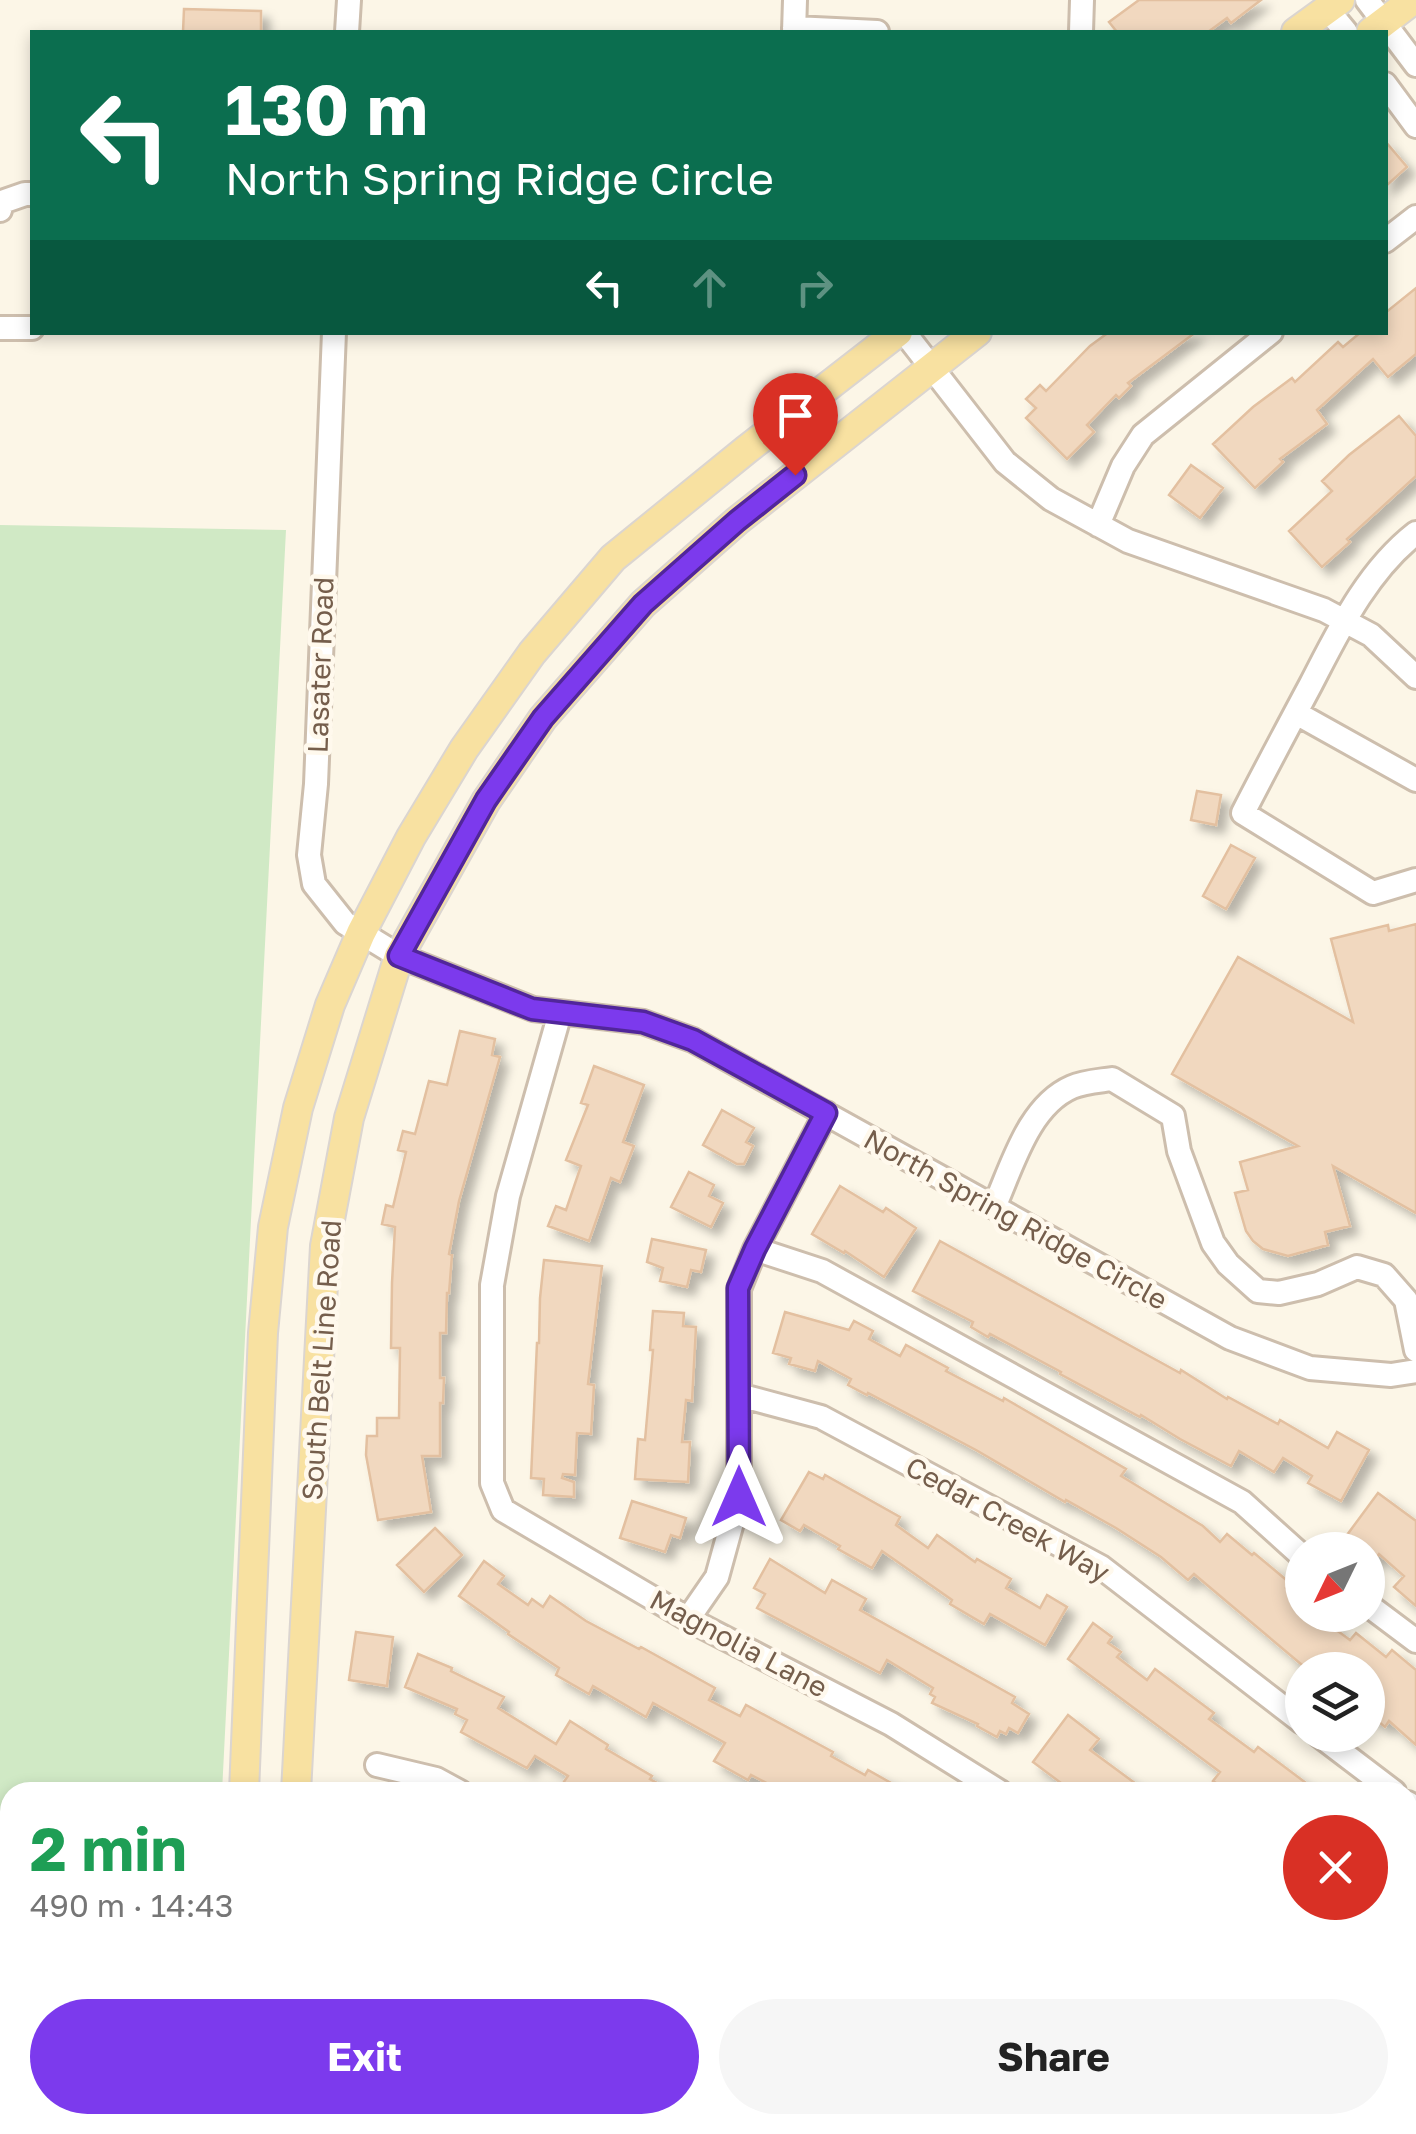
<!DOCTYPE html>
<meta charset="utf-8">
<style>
body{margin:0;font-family:"Golos Text",sans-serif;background:#f6f6f6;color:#222;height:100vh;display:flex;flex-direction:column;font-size:38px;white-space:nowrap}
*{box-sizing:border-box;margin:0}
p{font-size:32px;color:#767676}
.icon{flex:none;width:55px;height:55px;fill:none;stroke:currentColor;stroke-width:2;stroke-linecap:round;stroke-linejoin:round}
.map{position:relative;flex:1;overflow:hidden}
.details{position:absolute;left:0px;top:1782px;width:1418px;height:352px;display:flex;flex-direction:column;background:#fff;border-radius:30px 30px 0 0;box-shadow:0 5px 15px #0003}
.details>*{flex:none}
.banner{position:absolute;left:30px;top:30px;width:1358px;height:305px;border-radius:0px;box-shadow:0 5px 15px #0003;background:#0b6e4f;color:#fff;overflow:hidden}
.needle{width:65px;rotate:227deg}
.buttons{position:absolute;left:1285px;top:1532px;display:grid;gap:20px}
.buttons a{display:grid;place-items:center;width:100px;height:100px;border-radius:50%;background:#fff;box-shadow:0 5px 15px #0003;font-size:50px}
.pin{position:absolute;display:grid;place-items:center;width:85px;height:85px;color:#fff;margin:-102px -42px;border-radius:50% 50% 50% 0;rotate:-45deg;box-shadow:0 0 10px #0007}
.pin .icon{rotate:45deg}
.me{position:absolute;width:110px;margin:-55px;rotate:0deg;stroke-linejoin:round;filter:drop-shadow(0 0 8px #0008)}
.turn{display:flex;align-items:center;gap:35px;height:210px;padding:0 30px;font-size:45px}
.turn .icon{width:130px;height:130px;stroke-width:2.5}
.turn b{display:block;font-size:70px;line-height:85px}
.lanes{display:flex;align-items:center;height:95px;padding:0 30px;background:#0003;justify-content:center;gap:50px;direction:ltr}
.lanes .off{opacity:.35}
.round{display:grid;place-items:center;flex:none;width:105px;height:105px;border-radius:52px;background:#f6f6f6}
.summary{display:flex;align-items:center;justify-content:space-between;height:170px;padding:0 30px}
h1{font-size:60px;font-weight:700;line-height:75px;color:#1e9e55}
.action{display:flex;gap:20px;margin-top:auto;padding:20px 30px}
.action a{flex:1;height:115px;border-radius:60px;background:#7c3aed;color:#fff;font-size:40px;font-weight:700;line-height:115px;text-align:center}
.action a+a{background:#f6f6f6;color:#222}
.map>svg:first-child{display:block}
</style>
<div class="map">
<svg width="1416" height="2134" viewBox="0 0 1416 2134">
<defs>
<filter id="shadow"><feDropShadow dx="8" dy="8" stdDeviation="5" flood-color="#0004"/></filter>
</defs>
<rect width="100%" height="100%" fill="#fcf6e7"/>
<!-- green -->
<path fill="#d0e9c5" d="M0 525 286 530 222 1792H10V1947L0 1946Z
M25 2125H209L208 2134H24Z"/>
<!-- building -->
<path fill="#f1d8bf" stroke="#e3c0a0" stroke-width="2.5" filter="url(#shadow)" d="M1139 0H1261L1231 23 1227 18 1208 32H1117L1109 22Z
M184 9 261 11V32H183Z
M1385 141 1407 167 1385 187Z
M1416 288V354L1388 377 1373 359 1317 410 1327 424 1280 459 1283 462 1255 488 1213 444 1253 407 1292 378 1295 382 1338 342 1343 347 1361 332H1385V313Z
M1109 332H1196L1128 383 1131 386 1119 398 1116 395 1087 425 1094 432 1067 459 1026 418 1036 408 1026 399 1040 385 1046 391 1090 346Z
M1399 416 1416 436V476L1347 539 1350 542 1322 567 1289 531 1332 491 1322 481 1349 455Z
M1191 465 1223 488 1200 518 1169 495Z
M1197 791 1221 795 1216 825 1191 820Z
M1231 845 1255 858 1226 909 1203 896Z
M1416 924V1213L1333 1166 1350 1226 1325 1232 1328 1245 1288 1256 1263 1249 1253 1241 1246 1231 1235 1193 1248 1190 1240 1162 1298 1146 1172 1074 1238 957 1353 1022 1331 939 1388 925 1389 931Z
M460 1031 495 1039 492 1055 500 1057 459 1201 449 1254 452 1255 449 1293H447L446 1333H440V1378H444L443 1403H440V1456H422L431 1512 378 1520 366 1455 367 1436H377V1418H399L400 1348H391L392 1283 395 1227 382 1224 386 1205 393 1207 406 1152 398 1150 403 1131 415 1134 429 1081 447 1085Z
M594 1066 644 1085 623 1142 634 1146 620 1182 611 1178 589 1241 548 1226 556 1206 566 1210 581 1166 566 1160 588 1105 581 1103Z
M722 1110 754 1128 746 1142 753 1146 744 1164H737L703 1145Z
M689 1172 714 1185 709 1196 723 1203 711 1227 671 1207Z
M840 1186 883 1212 886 1208 916 1228 884 1277 845 1251 844 1253 812 1234Z
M652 1239 706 1250 701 1272 691 1270 687 1287 660 1281 663 1268 647 1262Z
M940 1241 1180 1373 1181 1370 1227 1399 1228 1397 1278 1424 1280 1420 1328 1448 1337 1432 1369 1450 1341 1501 1308 1483 1312 1476 1283 1458 1274 1472 1239 1451 1231 1466 1180 1439 1141 1415 1140 1417 1060 1374 1061 1372 990 1334 988 1337 971 1327 973 1322 913 1291Z
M544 1260 602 1266 588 1384 594 1385 591 1434 577 1433 575 1475 563 1474 562 1478 574 1482V1497L543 1495 544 1479 531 1478 537 1343H539L540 1298Z
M653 1311 684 1313 683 1326 696 1327 692 1401 686 1400 682 1442H690L688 1482 635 1479 638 1439 645 1440 653 1350H650Z
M785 1312 849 1330 854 1321 873 1331 869 1339 900 1356 906 1345 948 1368 946 1371 1003 1401 1004 1398 1126 1469 1121 1476 1203 1526 1220 1542 1227 1534 1252 1555 1254 1553 1290 1583 1286 1588 1302 1603V1615H1316L1350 1640 1356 1633 1386 1657 1392 1650 1416 1670V1745L1389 1721 1385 1727 1368 1713V1670H1308L1194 1574 1188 1580 1161 1557 1116 1528 1066 1500 1065 1502 976 1450 868 1393 867 1395 848 1385 851 1379 818 1361 815 1371 789 1364 791 1358 773 1353Z
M809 1472 823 1479 825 1475 900 1517 896 1525 928 1548 937 1535 975 1562 977 1559 1011 1579 1006 1588 1040 1608 1047 1595 1067 1607 1045 1645 990 1614 984 1624 950 1604 952 1600 882 1551 872 1568 838 1549 840 1546 804 1525 800 1531 781 1520Z
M1378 1493 1416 1521V1606L1394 1587 1404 1576 1379 1554 1374 1561 1368 1556V1550H1359L1344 1539Z
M632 1501 686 1518 680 1538 671 1535 665 1552 620 1538Z
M435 1528 462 1555 424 1592 397 1565Z
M770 1559 825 1593 832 1580 866 1599 860 1610 1015 1697 1012 1703 1029 1714 1018 1733 1009 1728 1006 1734 1000 1731 997 1737 977 1726 978 1724 932 1703 935 1697 930 1694 933 1688 887 1660 880 1673 757 1608 765 1594 754 1588Z
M484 1561 504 1576 498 1584 528 1605 532 1599 543 1607 550 1596 586 1621 639 1649 641 1647 715 1688 709 1700 740 1716 746 1705 833 1752 831 1756 865 1775 868 1770 907 1792H784L751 1775 748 1780 714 1761 725 1743 653 1703 646 1717 593 1686 589 1694 556 1675 559 1668 508 1634 509 1632 459 1596Z
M1093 1623 1112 1637 1108 1643 1121 1652 1117 1657 1147 1680 1155 1669 1214 1713 1209 1719 1254 1752 1258 1747 1318 1792H1229L1213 1781 1220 1772 1068 1659Z
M356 1632 393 1637 387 1686 349 1680Z
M418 1654 452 1668 451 1671 504 1697 498 1708 556 1744 570 1721 608 1745 606 1749 652 1776 650 1779 673 1792H571L561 1786 568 1776 535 1756 527 1768 461 1732 467 1720 455 1714 457 1709 405 1687Z
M1068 1715 1099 1739 1090 1750 1147 1792H1073L1033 1762Z"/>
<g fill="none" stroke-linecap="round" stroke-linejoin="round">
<defs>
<path id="minor" d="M1367 0 1416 65
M1327 9 1346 32
M794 28 877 32
M347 32 349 0
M794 32 795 0
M1081 32 1082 0
M1385 84 1416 126
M0 210 2 202 25 194H32
M1385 241 1416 217
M0 328H32
M334 332 316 784 309 855 314 884 345 923 399 956 533 1009 643 1022 693 1040 1230 1338 1310 1368 1391 1375 1416 1371
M904 332 1005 462 1051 499 1128 541 1324 610 1371 635 1416 677
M1098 525 1123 466 1143 435 1271 332
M1416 533C1367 571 1339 630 1311 684 1288 727 1265 770 1243 813L1373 893 1416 880
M1296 713 1416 780
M560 1013 508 1196 492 1285V1483L503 1510 688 1619 891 1724 1000 1792
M994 1207C1012 1167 1028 1106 1072 1087 1083 1082 1099 1081 1112 1079L1173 1116 1179 1151 1213 1243 1228 1264 1258 1291 1279 1293 1318 1284 1357 1267 1384 1275 1406 1300 1416 1350
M755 1249 822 1271 1242 1502 1302 1556
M739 1395 821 1417 1101 1567 1302 1722
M1368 1605 1416 1641
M688 1619 717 1577 739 1497V1289L755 1249 826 1113
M1319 1735 1394 1792
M377 1765 436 1779 460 1792
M1408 1803 1416 1809
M1408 2100 1416 2107
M522 2125 539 2134
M1007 2125 1019 2134
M784 2134 791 2125"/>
<path id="major" d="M1296 32 1340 0
M1371 32 1413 0
M244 1792 263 1333 273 1227 298 1108 330 1005 361 933 411 837 464 749 532 653 613 558 746 450 898 332
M296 1792 325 1246 349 1118 399 956 486 801 543 718 643 604 737 521 977 332
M0 1975 10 1976
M0 2036 10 2037
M226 2134V2125
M279 2134V2125"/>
</defs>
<!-- minor casing -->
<use href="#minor" stroke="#cdbead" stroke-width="28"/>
<!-- major casing -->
<use href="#major" stroke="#dbd5d0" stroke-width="32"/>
<!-- minor -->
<use href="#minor" stroke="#fff" stroke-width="22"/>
<!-- major -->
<use href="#major" stroke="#f8e1a1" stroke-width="28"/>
</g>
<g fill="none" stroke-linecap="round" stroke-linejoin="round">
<defs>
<path id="route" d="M739 1497 738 1288 755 1249 826 1113 693 1040 643 1022 532 1009 399 956 486 800 543 718 643 604 737 521 795 475"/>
</defs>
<!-- route casing -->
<use href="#route" stroke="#51269a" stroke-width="25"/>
<!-- route -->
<use href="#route" stroke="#7c3aed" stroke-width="18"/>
</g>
<g text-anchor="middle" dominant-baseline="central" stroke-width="9" stroke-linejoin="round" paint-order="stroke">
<!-- street labels -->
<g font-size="28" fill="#755e4c" stroke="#fff9ed">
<text transform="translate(320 665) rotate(-88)">Lasater Road</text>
<text transform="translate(1016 1219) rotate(29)">North Spring Ridge Circle</text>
<text transform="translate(321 1360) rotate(-86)">South Belt Line Road</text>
<text transform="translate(1008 1519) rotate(29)">Cedar Creek Way</text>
<text transform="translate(739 1643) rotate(28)">Magnolia Lane</text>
</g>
</g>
</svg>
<div class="buttons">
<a><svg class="needle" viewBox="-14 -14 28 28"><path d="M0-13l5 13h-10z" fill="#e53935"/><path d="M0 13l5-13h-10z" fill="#767676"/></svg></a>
<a><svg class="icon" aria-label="layers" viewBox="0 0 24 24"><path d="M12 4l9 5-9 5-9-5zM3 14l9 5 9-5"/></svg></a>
</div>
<div class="pin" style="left:795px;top:475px;background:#d93025"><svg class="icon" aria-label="arrive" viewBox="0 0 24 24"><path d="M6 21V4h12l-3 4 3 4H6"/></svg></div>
<svg class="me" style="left:739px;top:1497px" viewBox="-20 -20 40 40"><path d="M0-17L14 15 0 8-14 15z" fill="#7c3aed" stroke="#fff" stroke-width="4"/></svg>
<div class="banner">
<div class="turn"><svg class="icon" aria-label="left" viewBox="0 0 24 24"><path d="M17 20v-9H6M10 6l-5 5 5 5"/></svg><div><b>130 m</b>North Spring Ridge Circle</div></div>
<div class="lanes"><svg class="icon" aria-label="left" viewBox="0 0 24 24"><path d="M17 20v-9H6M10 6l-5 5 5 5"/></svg><svg class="icon off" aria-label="ahead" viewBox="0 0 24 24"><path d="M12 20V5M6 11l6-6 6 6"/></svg><svg class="icon off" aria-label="right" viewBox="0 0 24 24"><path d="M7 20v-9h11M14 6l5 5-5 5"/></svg></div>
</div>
<section class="details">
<div class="summary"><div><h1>2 min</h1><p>490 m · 14:43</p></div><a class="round" style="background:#d93025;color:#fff"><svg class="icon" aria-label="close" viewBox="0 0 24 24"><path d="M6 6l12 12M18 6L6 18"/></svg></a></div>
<div class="action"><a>Exit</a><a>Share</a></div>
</section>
</div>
